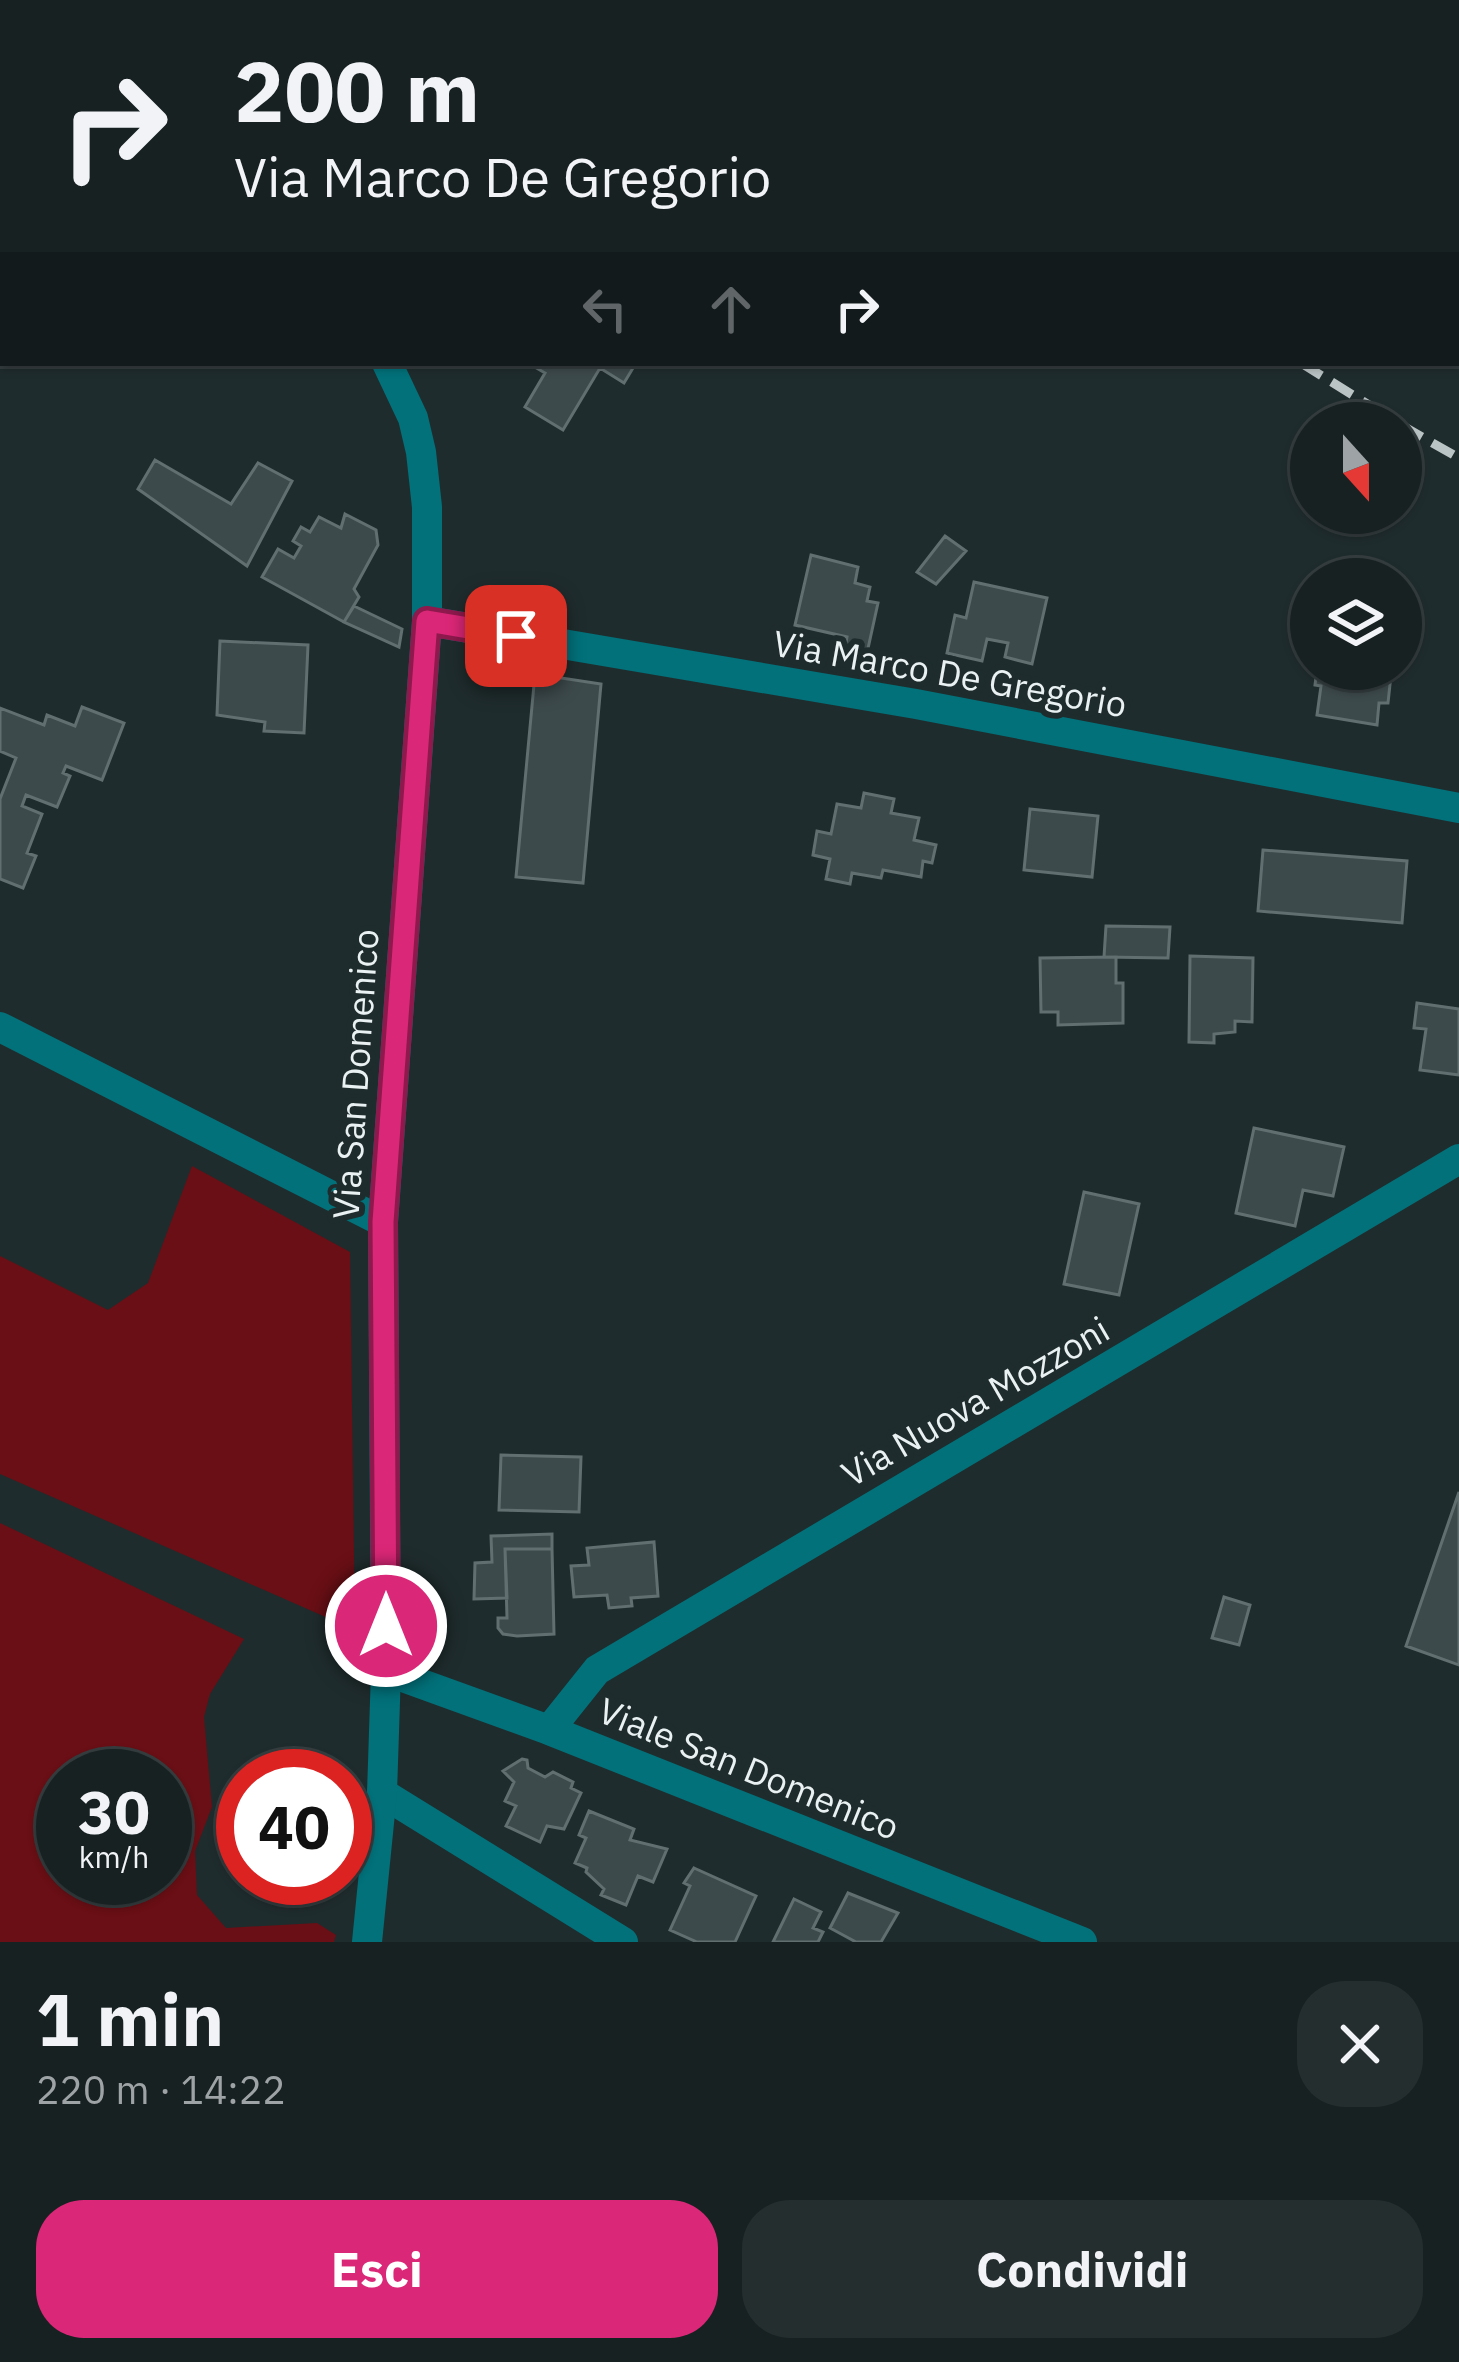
<!DOCTYPE html>
<html lang="it">
<meta charset="utf-8">
<style>
body{margin:0;font-family:"IBM Plex Sans",sans-serif;background:#242e2f;color:#f1f3f6;height:100vh;display:flex;flex-direction:column;font-size:45px;white-space:nowrap}
*{box-sizing:border-box;margin:0}
p{font-size:39px;color:#9ea3a5}
.icon{flex:none;width:66px;height:66px;fill:none;stroke:currentColor;stroke-width:2;stroke-linecap:round;stroke-linejoin:round}
.map{position:relative;height:1942px;overflow:hidden}
.panel{display:flex;flex-direction:column;background:#172122;flex:1}
.panel>*{flex:none}
.banner{position:absolute;left:0px;top:0px;width:1461px;height:366px;box-shadow:0 3px 9px #0004,0 0 0 3px #363e40;background:#172122;color:#f1f3f6;overflow:hidden}
.needle{width:78px;rotate:159deg}
.buttons{position:absolute;left:1290px;top:402px;display:grid;gap:24px}
.buttons a{display:grid;place-items:center;width:132px;height:132px;border-radius:50%;background:#172122;box-shadow:0 3px 9px #0004,0 0 0 3px #363e40;font-size:60px}
.speed{position:absolute;left:36px;top:1749px;display:flex;gap:24px;font-size:60px;font-weight:700;text-align:center}
.speed>*{display:grid;place-content:center;width:156px;height:156px;border-radius:50%;background:#172122;box-shadow:0 3px 9px #0004,0 0 0 3px #363e40;line-height:1}
.speed small{font-size:30px;font-weight:400}
.speed .limit{border:18px solid #d22;background:#fff;color:#111}
.pin{position:absolute;display:grid;place-items:center;width:102px;height:102px;color:#fff;margin:-51px;border-radius:24px;box-shadow:0 6px 18px #0006}
.me{position:absolute;width:132px;margin:-66px;rotate:0deg;stroke-linejoin:round;filter:drop-shadow(0 0 9px #0008)}
.turn{display:flex;align-items:center;gap:42px;height:252px;padding:0 36px;font-size:54px}
.turn .icon{width:156px;height:156px;stroke-width:2.5}
.turn b{display:block;font-size:84px;line-height:102px}
.lanes{display:flex;align-items:center;height:114px;padding:0 36px;background:#0003;justify-content:center;gap:60px;direction:ltr}
.lanes .off{opacity:.35}
.round{display:grid;place-items:center;flex:none;width:126px;height:126px;border-radius:48px;background:#242e2f}
.head{display:flex;align-items:center;justify-content:space-between;height:204px;padding:0 36px}
h1{font-size:72px;font-weight:800;line-height:90px}
.button{display:flex;gap:24px;margin-top:auto;padding:24px 36px}
.button a{flex:1;height:138px;border-radius:48px;background:#db2777;color:#fff;font-size:48px;font-weight:800;line-height:138px;text-align:center}
.button a+a{background:#242e2f;color:#f1f3f6}
.map>svg:first-child{display:block}
</style>
<div class="map">
<svg width="1459" height="1942" viewBox="0 0 1459 1942">
<rect width="100%" height="100%" fill="#1f2c2d"/>
<!-- green -->
<path fill="#690f15" fill-rule="evenodd" d="M192 1166 350 1252 355 1630 0 1474V1256L108 1310 148 1283Z
M0 1523 244 1639 210 1694 204 1717 212 1807 195 1851 197 1895 226 1928 317 1923 336 1935 334 1942H0ZM63 1776H165V1878H63Z"/>
<!-- building -->
<path fill="#3d4a4c" stroke="#616f71" stroke-width="3" d="M528 363H636L624 383 600 368 563 430 525 407 545 373Z
M155 460 231 504 258 463 292 481 247 566 138 489Z
M345 514 376 530 378 545 354 589 359 597 344 622 262 577 278 549 294 558 301 546 293 541 301 527 310 532 319 517 341 528Z
M945 536 966 551 936 584 917 572Z
M811 555 858 567 855 583 870 587 867 601 878 603 867 653 845 648 847 637 795 625Z
M974 582 1047 598 1032 664 1005 657 1008 643 987 639 982 661 947 653 955 615 966 618Z
M354 606 402 629 399 647 344 622Z
M220 641 308 645 304 733 264 731 265 722 217 715Z
M1317 669 1391 675 1388 703H1379L1377 725 1317 715 1321 686 1315 685Z
M535 674 601 684 583 883 516 877Z
M82 707 124 723 102 780 66 766 63 773 70 776 57 807 26 795 22 806 42 814 27 853 36 856 23 888 0 879V799L16 758 0 751V708L44 725 47 715 75 726Z
M864 793 894 799 891 813 919 818 914 840 936 845 932 863 923 861 921 877 883 870 881 878 852 873 850 884 826 879 830 859 813 855 817 831 831 834 837 804 861 808Z
M1030 809 1098 816 1092 877 1024 870Z
M1263 850 1407 861 1402 923 1258 911Z
M1106 926 1170 927 1168 958 1104 957Z
M1190 956 1253 958 1252 1022 1235 1021V1032L1214 1034V1043L1189 1042Z
M1116 957V983H1123V1023L1058 1025V1012H1041L1040 958Z
M1417 1003 1459 1009V1075L1420 1070 1426 1029 1414 1028Z
M1254 1128 1344 1147 1333 1196 1303 1190 1295 1226 1236 1213Z
M1084 1192 1139 1204 1119 1295 1064 1284Z
M501 1455 581 1457 579 1512 499 1510Z
M1459 1492V1665L1406 1646Z
M552 1534V1549H505L507 1598 474 1599 475 1563 492 1562 491 1536Z
M654 1542 658 1596 631 1598 632 1606 609 1608 607 1595 574 1597 571 1566 589 1565 587 1548Z
M505 1549H552L554 1634 517 1636 503 1634 498 1628V1618H507Z
M1224 1597 1250 1605 1239 1645 1212 1638Z
M522 1759 527 1760 528 1768 545 1777 553 1772 573 1782 571 1788 581 1793 564 1829 547 1826 540 1842 506 1826 516 1806 505 1801 514 1782 503 1771Z
M589 1811 634 1829 630 1840 667 1849 653 1882 638 1876 626 1905 601 1895 604 1889 586 1872 587 1868 575 1863 586 1838 579 1835Z
M694 1868 756 1896 735 1942H697L670 1930 690 1886 684 1883Z
M848 1893 898 1913 881 1942H856L830 1928Z
M794 1899 821 1912 813 1928 823 1932 818 1942H773Z"/>
<g fill="none" stroke-linecap="round" stroke-linejoin="round">
<!-- minor -->
<path stroke="#02717a" stroke-width="30" d="M28 0 33 3
M372 0 376 3
M427 621 916 704 1459 808
M0 1027 383 1222
M386 1671 549 1730 1082 1942
M549 1730 597 1670 1459 1159
M382 1793 623 1942"/>
<!-- tertiary -->
<path stroke="#02717a" stroke-width="30" d="M336 3 338 0
M367 1942 382 1793 386 1671 383 1222 427 621V507L421 452 413 418 387 363"/>
<!-- rail -->
<path stroke="#bbc4c5" stroke-width="9" stroke-dasharray="24 12" stroke-linecap="butt" d="M864 0 866 3
M1301 363 1398 423
M1401 425 1459 458"/>
</g>
<g fill="none" stroke-linecap="round" stroke-linejoin="round">
<defs>
<path id="route" d="M386 1626 383 1222 427 621 516 636"/>
</defs>
<!-- route casing -->
<use href="#route" stroke="#8e194d" stroke-width="30"/>
<!-- route -->
<use href="#route" stroke="#db2777" stroke-width="21"/>
</g>
<g text-anchor="middle" dominant-baseline="central" stroke-width="12" stroke-linejoin="round" paint-order="stroke">
<!-- street labels -->
<g font-size="36" fill="#e9f1f2" stroke="#1f2c2d">
<text transform="translate(950 673) rotate(10)">Via Marco De Gregorio</text>
<text transform="translate(355 1074) rotate(-86)">Via San Domenico</text>
<text transform="translate(975 1401) rotate(-30)">Via Nuova Mozzoni</text>
<text transform="translate(749 1768) rotate(22)">Viale San Domenico</text>
</g>
</g>
</svg>
<div class="buttons">
<a><svg class="needle" viewBox="-14 -14 28 28"><path d="M0-13l5 13h-10z" fill="#e53935"/><path d="M0 13l5-13h-10z" fill="#9ea3a5"/></svg></a>
<a><svg class="icon" aria-label="layers" viewBox="0 0 24 24"><path d="M12 4l9 5-9 5-9-5zM3 14l9 5 9-5"/></svg></a>
</div>
<div class="speed"><div>30<small>km/h</small></div><div class="limit">40</div></div>
<div class="pin" style="left:516px;top:636px;background:#d93025"><svg class="icon" aria-label="arrive" viewBox="0 0 24 24"><path d="M6 21V4h12l-3 4 3 4H6"/></svg></div>
<svg class="me" style="left:386px;top:1626px" viewBox="-20 -20 40 40"><circle r="17" fill="#db2777" stroke="#fff" stroke-width="3"/><path d="M0-11L8 9 0 5-8 9z" fill="#fff"/></svg>
<div class="banner">
<div class="turn"><svg class="icon" aria-label="right" viewBox="0 0 24 24"><path d="M7 20v-9h11M14 6l5 5-5 5"/></svg><div><b>200 m</b>Via Marco De Gregorio</div></div>
<div class="lanes"><svg class="icon off" aria-label="left" viewBox="0 0 24 24"><path d="M17 20v-9H6M10 6l-5 5 5 5"/></svg><svg class="icon off" aria-label="ahead" viewBox="0 0 24 24"><path d="M12 20V5M6 11l6-6 6 6"/></svg><svg class="icon" aria-label="right" viewBox="0 0 24 24"><path d="M7 20v-9h11M14 6l5 5-5 5"/></svg></div>
</div>
</div>
<section class="panel">
<div class="head"><div><h1>1 min</h1><p>220 m · 14:22</p></div><a class="round"><svg class="icon" aria-label="close" viewBox="0 0 24 24"><path d="M6 6l12 12M18 6L6 18"/></svg></a></div>
<div class="button"><a>Esci</a><a>Condividi</a></div>
</section>
